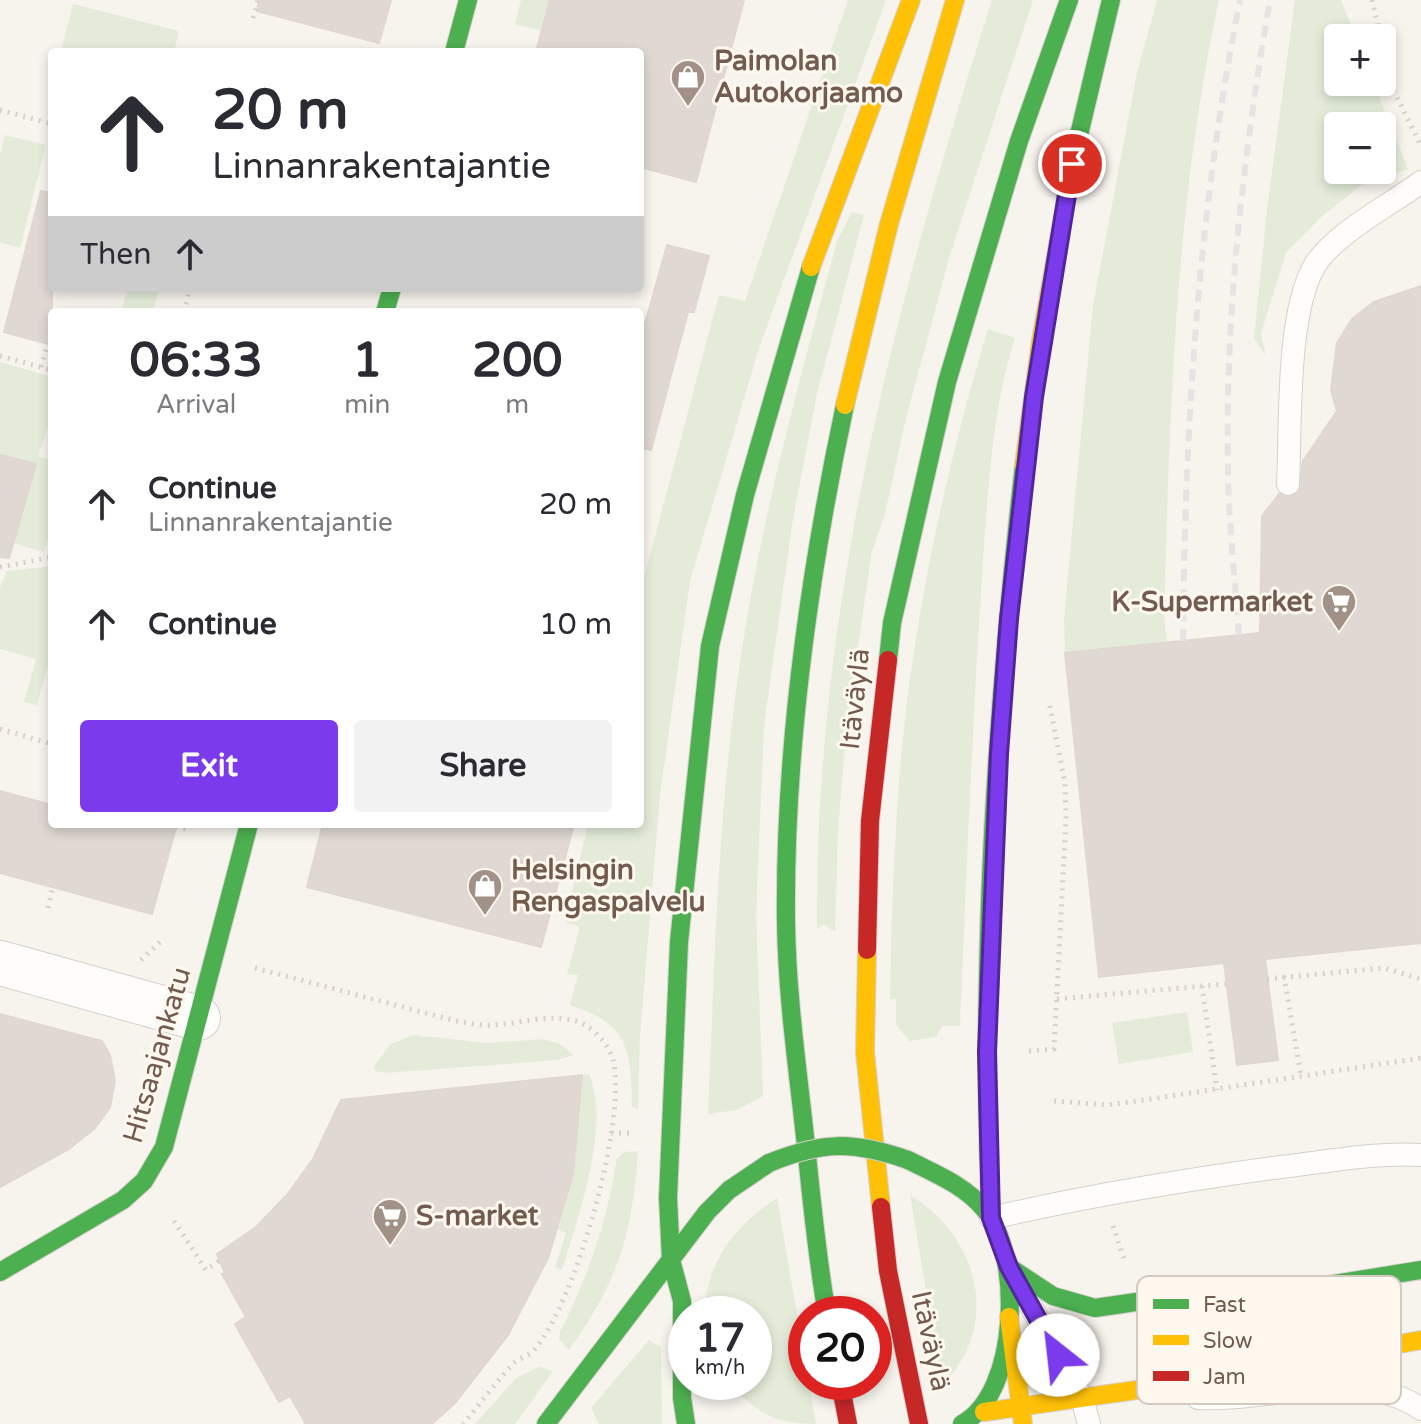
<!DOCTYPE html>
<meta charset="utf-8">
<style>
body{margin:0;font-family:"Varela Round",sans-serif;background:#f2f2f3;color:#2b2b33;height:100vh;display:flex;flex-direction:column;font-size:30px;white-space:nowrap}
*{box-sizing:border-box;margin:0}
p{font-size:26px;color:#7c7c81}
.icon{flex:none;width:44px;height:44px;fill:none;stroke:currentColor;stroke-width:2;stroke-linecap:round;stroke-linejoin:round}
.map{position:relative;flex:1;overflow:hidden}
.drawer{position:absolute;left:48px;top:308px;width:596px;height:520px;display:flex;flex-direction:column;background:#fff;border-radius:8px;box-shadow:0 4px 12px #0003}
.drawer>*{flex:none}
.hud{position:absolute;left:48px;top:48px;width:596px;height:244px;border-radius:8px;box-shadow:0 4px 12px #0003;background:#fff;color:#2b2b33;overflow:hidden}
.buttons{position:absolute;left:1324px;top:24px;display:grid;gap:16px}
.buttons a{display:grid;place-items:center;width:72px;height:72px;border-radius:8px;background:#fff;box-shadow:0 4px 12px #0003;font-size:40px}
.speed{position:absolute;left:668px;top:1296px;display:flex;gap:16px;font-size:40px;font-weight:700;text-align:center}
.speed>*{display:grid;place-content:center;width:104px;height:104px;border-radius:50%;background:#fff;box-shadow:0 4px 12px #0003;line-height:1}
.speed small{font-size:20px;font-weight:400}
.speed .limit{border:12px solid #d22;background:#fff;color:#111}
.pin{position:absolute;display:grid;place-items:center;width:68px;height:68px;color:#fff;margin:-34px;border:4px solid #fff;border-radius:50%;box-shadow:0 2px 8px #0007}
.me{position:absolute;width:88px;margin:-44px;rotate:331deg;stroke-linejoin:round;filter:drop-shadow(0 0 6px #0008)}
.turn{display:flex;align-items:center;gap:28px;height:168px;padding:0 32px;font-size:36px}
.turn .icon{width:104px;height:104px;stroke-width:2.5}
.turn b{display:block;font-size:56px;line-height:68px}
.then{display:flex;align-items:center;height:76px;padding:0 32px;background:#0003;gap:16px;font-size:30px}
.eta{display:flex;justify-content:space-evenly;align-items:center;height:136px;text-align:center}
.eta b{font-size:48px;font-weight:700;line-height:56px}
.cta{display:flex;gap:16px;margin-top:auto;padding:16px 32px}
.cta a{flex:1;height:92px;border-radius:8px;background:#7c3aed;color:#fff;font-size:32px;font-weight:700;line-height:92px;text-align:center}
.cta a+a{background:#f2f2f3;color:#2b2b33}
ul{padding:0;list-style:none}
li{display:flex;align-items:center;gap:24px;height:120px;padding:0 32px}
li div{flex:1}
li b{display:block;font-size:30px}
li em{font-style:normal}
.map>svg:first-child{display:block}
</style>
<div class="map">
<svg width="1421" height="1424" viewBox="0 0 1421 1424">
<rect width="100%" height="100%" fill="#f7f3ed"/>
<!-- green -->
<path fill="#e4ecd9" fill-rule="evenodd" d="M521 0H550L542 31 515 24Z
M848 0H886L759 348 690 581 660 795 640 1036 638 1109 632 1107C631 1049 629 1024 570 1005L578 975 567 974 580 927 565 922 588 824H640V593L719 295 745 301Z
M992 0H1033L950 255 905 422 885 514 872 551 847 721 838 829 835 932 824 924 817 929C814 611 896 300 992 0Z
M1157 0H1219C1175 203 1170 409 1164 616L1167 643 1065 653 1064 619 1093 305 1137 73Z
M1295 0H1341L1356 38H1338V82H1373L1408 169 1360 186 1320 218 1286 253 1261 333 1266 356 1254 338 1267 209ZM1338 126H1382V170H1338Z
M73 4 179 31 174 52H61Z
M5 135 46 145 20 248 0 242V155Z
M852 212 864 215 817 394 793 519 764 725 756 915 763 1096 737 1110 708 1114C715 957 718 798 743 643 764 507 801 374 837 241Z
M128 288H159L153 312H121Z
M988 329 1015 338C990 414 987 509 981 590 972 735 966 880 960 1026H942L936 1037 909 1041 896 1024V999H890C892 900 895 800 907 702 923 575 951 451 988 329Z
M0 362 52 377V416L38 456 52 461V524L44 552 14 543 36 465 0 455Z
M52 566V651L37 705 24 702 36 659 0 649V588L7 571Z
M1187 1012 1193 1052 1119 1064 1112 1023Z
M413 1035 487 1043 543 1039 558 1043 574 1055 558 1060 386 1073 375 1071 374 1066 391 1044Z
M589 1074C611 1125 578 1219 562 1270L555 1267 566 1233 558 1230 573 1174 581 1076Z
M638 1151C632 1235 619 1280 569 1350L559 1339 560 1332C589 1275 607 1221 617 1158L625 1152Z
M910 1195C979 1237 1002 1324 942 1386Z
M777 1198 816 1424C775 1424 756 1413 729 1382H754V1314H705C705 1263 736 1224 777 1198Z
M649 1340 661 1347 662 1424H599L591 1408Z
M539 1367 553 1371 515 1424H475L516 1378Z"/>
<!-- building -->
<path fill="#e0d9d3" stroke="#dfd7d0" stroke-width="2" d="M259 0H391L379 43 257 11Z
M550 0H744L696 182 640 167V52H536Z
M41 191 52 193V345L4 332Z
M667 245 709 256 694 312H688L651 450 640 448V342Z
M1421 286V943L1265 959 1278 1060 1237 1065 1224 963 1099 977 1065 653 1260 633 1262 516 1279 494 1288 498 1299 492 1303 461 1337 411 1331 390 1337 343 1352 319 1374 302Z
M0 455 36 464 9 558 0 557Z
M0 791 52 805V824H177L152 914 0 873Z
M323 824H574L541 947 307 887Z
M0 1014 102 1041 110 1055 115 1081 110 1107 95 1128 69 1149 0 1187Z
M582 1075 573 1174 548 1258 508 1335 455 1403 432 1424H306L290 1396 279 1402 235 1324 246 1317 222 1274 225 1273 217 1254 256 1227 287 1195 313 1159 341 1100Z"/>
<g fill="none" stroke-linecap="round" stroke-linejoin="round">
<defs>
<path id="lane" d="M1288 484C1291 426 1286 313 1315 265 1335 233 1390 205 1421 182
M991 1218C1087 1196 1183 1180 1281 1167 1327 1162 1374 1152 1421 1155
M1018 1283 1082 1398 1089 1424
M1198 1398C1268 1402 1361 1367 1421 1409"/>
<path id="street" d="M0 963 198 1018"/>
<path id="fast" d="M454 52 468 0
M1074 156 1111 0
M385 312 392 288
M888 660 892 623 947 382 1019 141 1069 0
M908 1160C934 1173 966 1186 985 1210 1023 1257 1019 1393 962 1424
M991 1218C979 970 996 712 1024 465
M671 1260 682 1301V1398L686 1424
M671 1260 668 1198 679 942 710 646 745 495 811 267
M1009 1267 1053 1296 1095 1308 1163 1298 1278 1293 1421 1270
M0 1272 123 1200 144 1181 164 1147 249 824
M827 1314C817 1258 812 1202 806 1146 798 1071 787 997 786 922 784 749 809 574 845 405
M546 1424 707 1212 729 1190 769 1163"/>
<path id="slow" d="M811 267 911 0
M845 405 889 224 955 0
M1024 465 1041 340 1074 156
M867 950 865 1052 881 1207
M1009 1317 1023 1424
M984 1412 1150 1388 1421 1340"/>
<path id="jam" d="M867 950 870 821 888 660
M881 1207 888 1271 919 1424
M840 1382 848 1424"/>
</defs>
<!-- lane casing -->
<use href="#lane" stroke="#d6d0cb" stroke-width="24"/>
<!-- street casing -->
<use href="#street" stroke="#d6d0cb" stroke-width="46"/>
<!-- fast casing -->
<use href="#fast" stroke="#d6d0cb" stroke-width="20"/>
<!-- slow casing -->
<use href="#slow" stroke="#d6d0cb" stroke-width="20"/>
<!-- jam casing -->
<use href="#jam" stroke="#d6d0cb" stroke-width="20"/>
<!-- path -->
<path stroke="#d7d1cc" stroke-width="5" stroke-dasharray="2 6" stroke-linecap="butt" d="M1372 0 1381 38
M253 18 258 0
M1382 44 1390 83 1421 146
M0 110 52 124
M184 312 190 288
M0 356 52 370
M41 367 48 344
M0 567 52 557
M0 729 52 744
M176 826 191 831
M48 908 53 887
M141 960 161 941
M255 968 456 1021C468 1023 480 1026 492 1025 519 1024 558 1011 583 1024 596 1031 609 1045 613 1060 628 1119 575 1304 534 1350 529 1356 520 1358 514 1363 496 1382 480 1404 463 1424
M1284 976 1301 1076
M1267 979 1384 968 1421 979
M1202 986 1217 1090
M1057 999 1226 984
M1029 1051 1054 1049 1066 819 1065 783 1049 702
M1054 1101 1107 1105 1144 1100 1421 1058
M611 1133H630
M174 1221 206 1270 220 1260
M1113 1226 1125 1262"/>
<!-- lane -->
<use href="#lane" stroke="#fefdfc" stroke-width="22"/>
<!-- street -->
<use href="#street" stroke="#fefdfc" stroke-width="44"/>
<!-- fast -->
<use href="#fast" stroke="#4caf50" stroke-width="18"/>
<!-- slow -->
<use href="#slow" stroke="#ffc107" stroke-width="18"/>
<!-- jam -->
<use href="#jam" stroke="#c62828" stroke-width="18"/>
<!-- rail -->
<path stroke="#e5e3e4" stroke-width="6" stroke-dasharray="12 8" stroke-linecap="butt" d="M1239 635C1236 591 1231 546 1229 502 1222 337 1242 162 1270 0
M1183 641C1185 425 1198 212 1240 0"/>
<defs>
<path id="fast-bridge" d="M769 1163C823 1141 853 1141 908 1160"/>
</defs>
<!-- fast-bridge casing -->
<use href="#fast-bridge" stroke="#d5cec8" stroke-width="20" stroke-linecap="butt"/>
<!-- fast-bridge -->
<use href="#fast-bridge" stroke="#4caf50" stroke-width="18"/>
</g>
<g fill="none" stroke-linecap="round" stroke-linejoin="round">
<defs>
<path id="route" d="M1058 1355 1009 1267 991 1218 987 1052 999 754 1009 619 1034 397 1072 164"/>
</defs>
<!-- route casing -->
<use href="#route" stroke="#51269a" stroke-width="20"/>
<!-- route -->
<use href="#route" stroke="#7c3aed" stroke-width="14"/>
</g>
<!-- icons -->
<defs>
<symbol id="shop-pin" viewBox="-11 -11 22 30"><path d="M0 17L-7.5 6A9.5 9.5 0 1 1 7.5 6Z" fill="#a19186" stroke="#fef8ef"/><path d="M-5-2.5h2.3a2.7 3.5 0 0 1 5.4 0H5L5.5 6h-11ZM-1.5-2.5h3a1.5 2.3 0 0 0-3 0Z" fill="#fff"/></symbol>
<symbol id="supermarket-pin" viewBox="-11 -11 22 30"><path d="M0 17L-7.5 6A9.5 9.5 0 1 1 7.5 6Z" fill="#a19186" stroke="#fef8ef"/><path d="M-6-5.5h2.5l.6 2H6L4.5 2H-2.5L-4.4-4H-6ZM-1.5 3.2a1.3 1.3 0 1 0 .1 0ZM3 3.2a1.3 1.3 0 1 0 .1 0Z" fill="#fff"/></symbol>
</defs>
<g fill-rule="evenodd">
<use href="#shop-pin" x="668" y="57" width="40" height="54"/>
<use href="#supermarket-pin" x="1319" y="582" width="40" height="54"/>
<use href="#shop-pin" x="465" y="866" width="40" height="54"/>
<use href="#supermarket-pin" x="370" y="1196" width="40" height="54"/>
</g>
<g text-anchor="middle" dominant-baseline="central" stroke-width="6" stroke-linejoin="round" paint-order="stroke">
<!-- poi labels -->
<g font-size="28" font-weight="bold" fill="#735c4f" stroke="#fef8ef" text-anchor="start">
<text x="714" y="61">Paimolan<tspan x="714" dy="32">Autokorjaamo</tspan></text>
<text x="1313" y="602" text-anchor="end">K-Supermarket</text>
<text x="511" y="870">Helsingin<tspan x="511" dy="32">Rengaspalvelu</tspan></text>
<text x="416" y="1216">S-market</text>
</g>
<!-- street labels -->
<g font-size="28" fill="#735c4f" stroke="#fef8ef">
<text transform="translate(855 699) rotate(-84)">Itäväylä</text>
<text transform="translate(157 1055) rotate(-74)">Hitsaajankatu</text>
<text transform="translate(931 1341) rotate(78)">Itäväylä</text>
</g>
</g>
<!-- legend -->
<rect x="1137" y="1276" width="264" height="128" rx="12" fill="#fef8ef" stroke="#d4c9bf" stroke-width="2"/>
<rect x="1153" y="1299" width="36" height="10" fill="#4caf50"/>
<rect x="1153" y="1335" width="36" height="10" fill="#ffc107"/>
<rect x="1153" y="1371" width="36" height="10" fill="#c62828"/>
<g font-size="22" fill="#735c4f">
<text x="1203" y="1312">Fast</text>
<text x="1203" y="1348">Slow</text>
<text x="1203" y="1384">Jam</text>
</g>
</svg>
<div class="buttons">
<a>+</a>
<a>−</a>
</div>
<div class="speed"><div>17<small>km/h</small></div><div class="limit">20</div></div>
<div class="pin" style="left:1072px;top:164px;background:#d93025"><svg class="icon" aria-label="arrive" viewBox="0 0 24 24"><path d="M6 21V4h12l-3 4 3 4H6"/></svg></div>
<svg class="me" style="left:1058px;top:1355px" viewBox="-20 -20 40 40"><circle r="19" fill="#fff"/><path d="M0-13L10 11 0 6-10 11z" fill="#7c3aed"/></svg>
<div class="hud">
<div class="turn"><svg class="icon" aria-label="ahead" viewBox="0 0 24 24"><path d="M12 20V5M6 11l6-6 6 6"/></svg><div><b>20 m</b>Linnanrakentajantie</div></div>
<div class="then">Then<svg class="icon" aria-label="ahead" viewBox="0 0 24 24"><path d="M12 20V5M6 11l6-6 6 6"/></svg></div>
</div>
<section class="drawer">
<div class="eta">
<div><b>06:33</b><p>Arrival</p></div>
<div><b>1</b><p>min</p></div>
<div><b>200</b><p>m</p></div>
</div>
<ul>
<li><svg class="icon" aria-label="ahead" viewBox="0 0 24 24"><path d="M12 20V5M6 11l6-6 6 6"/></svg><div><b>Continue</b><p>Linnanrakentajantie</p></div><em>20 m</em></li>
<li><svg class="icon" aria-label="ahead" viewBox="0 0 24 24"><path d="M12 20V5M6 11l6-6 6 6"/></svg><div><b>Continue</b></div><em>10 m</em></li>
</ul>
<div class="cta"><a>Exit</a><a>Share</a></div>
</section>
</div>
